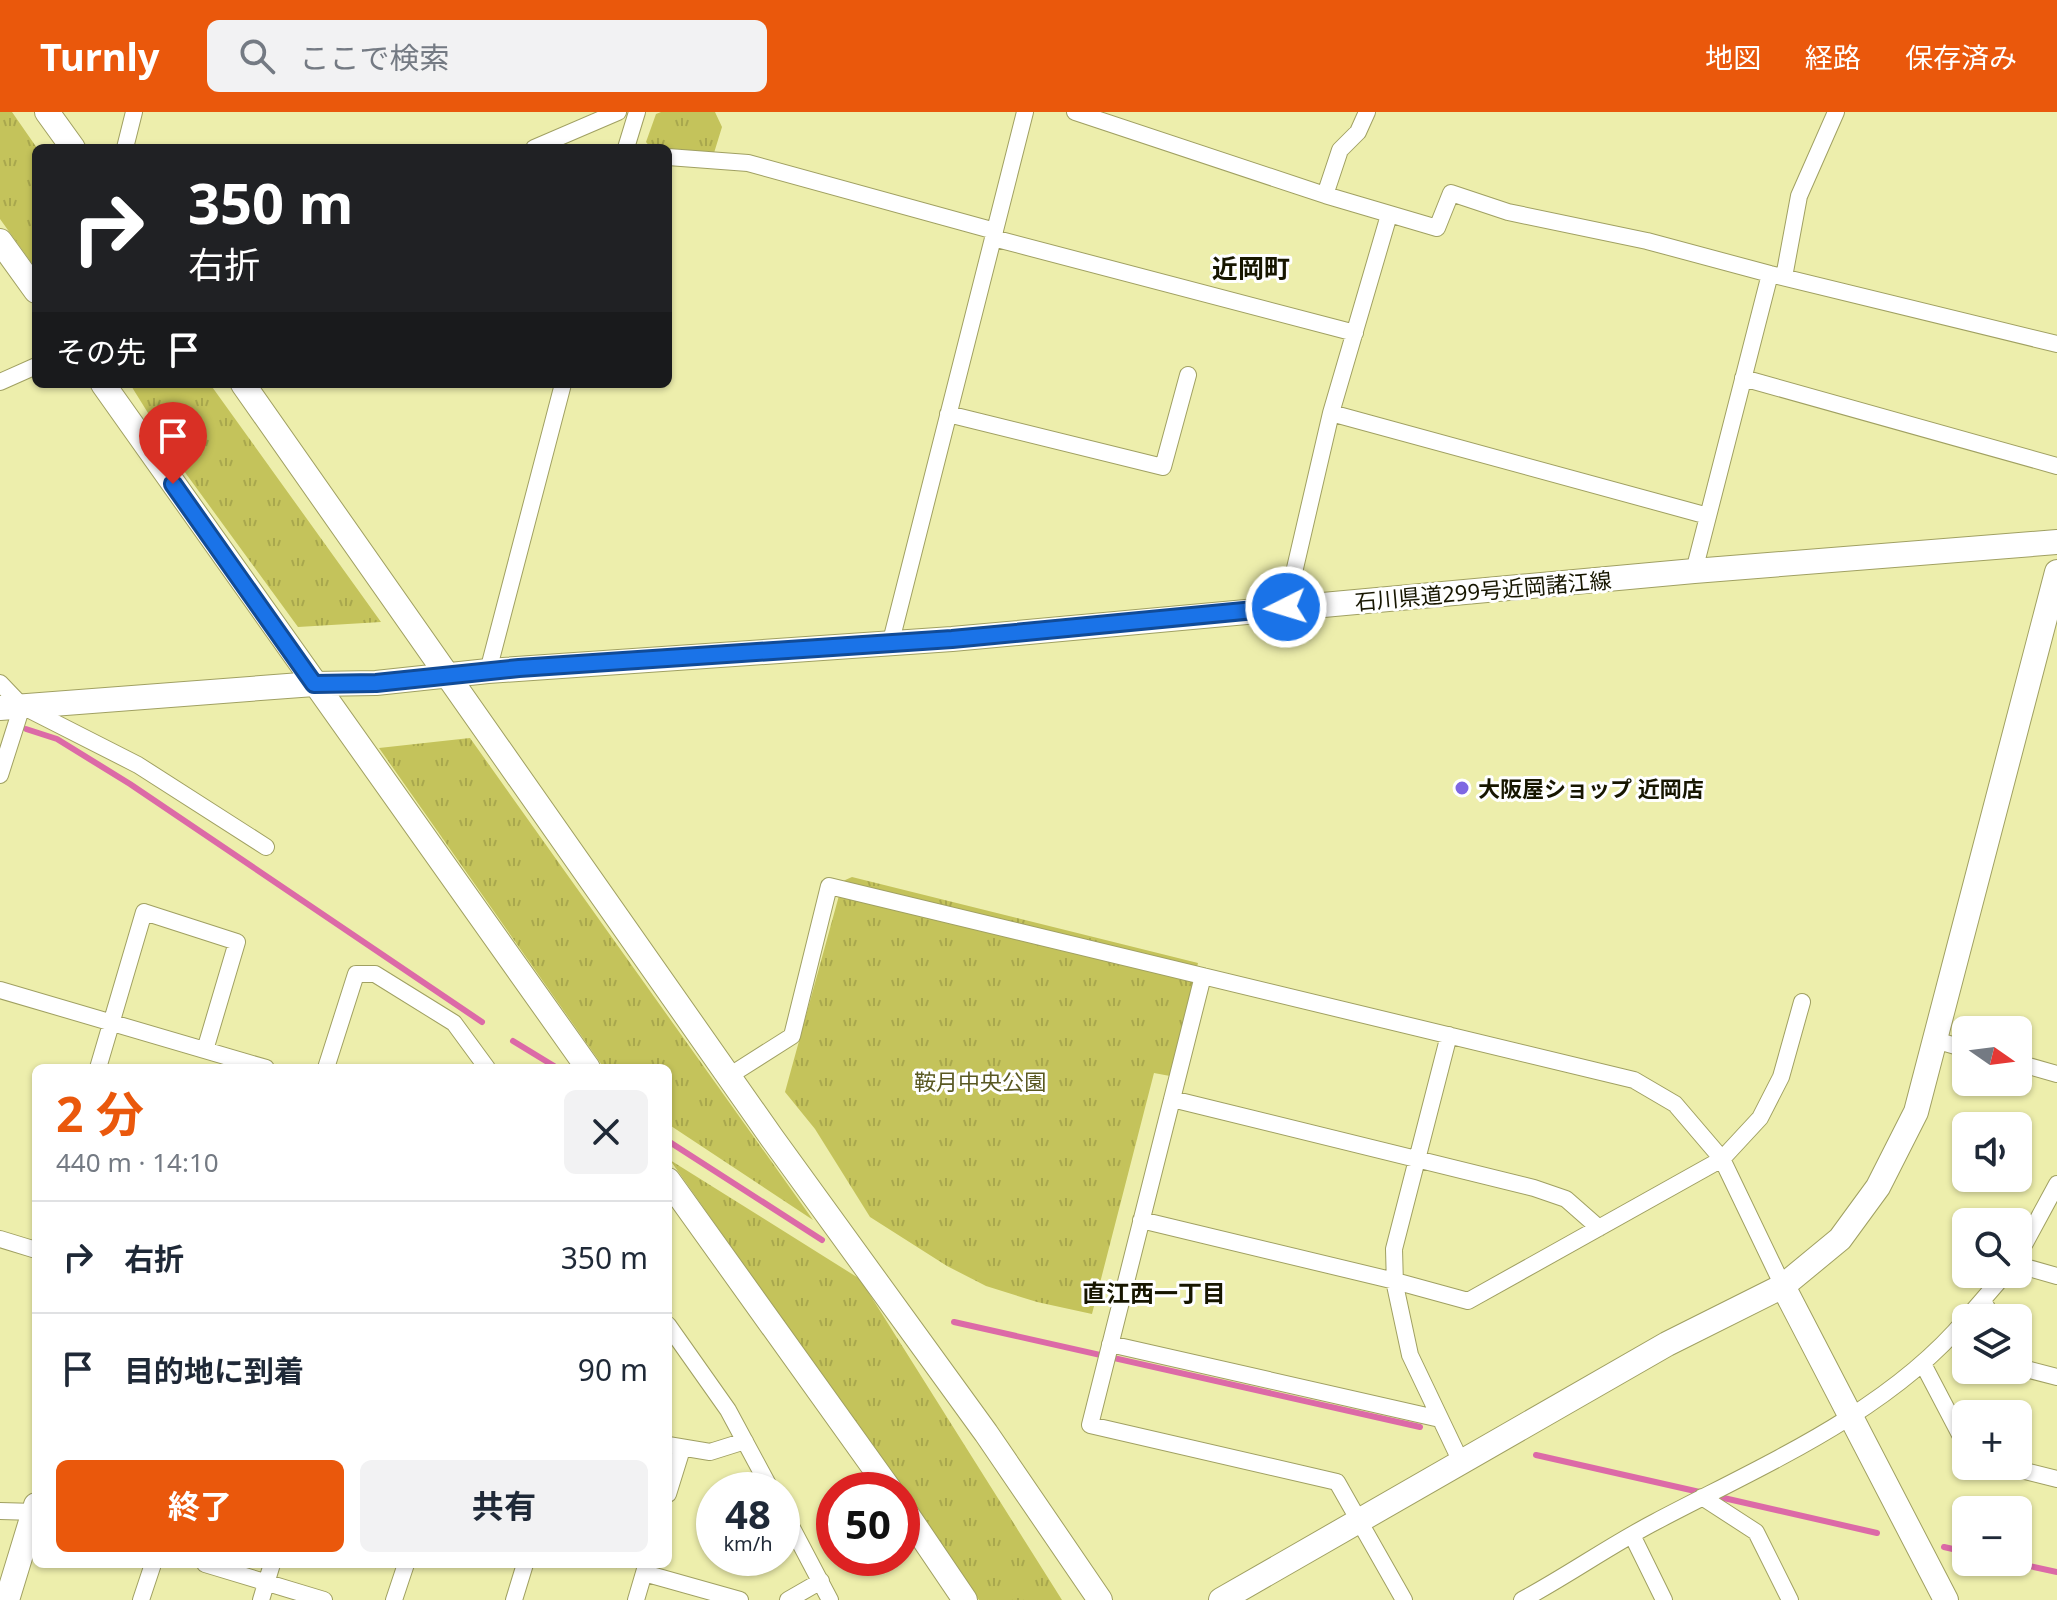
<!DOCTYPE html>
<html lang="ja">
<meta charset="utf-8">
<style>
body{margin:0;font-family:"Noto Sans","Noto Sans JP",sans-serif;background:#f2f2f3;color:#1f2937;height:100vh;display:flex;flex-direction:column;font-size:30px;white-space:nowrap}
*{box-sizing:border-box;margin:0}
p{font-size:26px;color:#747a83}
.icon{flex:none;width:44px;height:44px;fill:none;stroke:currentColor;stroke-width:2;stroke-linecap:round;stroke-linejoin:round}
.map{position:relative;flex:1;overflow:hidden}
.side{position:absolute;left:32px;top:952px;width:640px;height:504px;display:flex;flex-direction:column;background:#fff;border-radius:12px;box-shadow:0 2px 6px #0004}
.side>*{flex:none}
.guide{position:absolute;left:32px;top:32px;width:640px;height:244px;border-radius:12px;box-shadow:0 2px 6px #0004;background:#202124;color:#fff;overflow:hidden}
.needle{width:52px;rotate:104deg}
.controls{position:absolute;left:1952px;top:904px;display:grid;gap:16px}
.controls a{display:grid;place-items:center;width:80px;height:80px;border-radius:12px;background:#fff;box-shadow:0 2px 6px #0004;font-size:40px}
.speed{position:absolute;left:696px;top:1360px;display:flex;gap:16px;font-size:40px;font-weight:700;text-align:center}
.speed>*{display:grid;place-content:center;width:104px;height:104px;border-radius:50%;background:#fff;box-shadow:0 2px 6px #0004;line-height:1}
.speed small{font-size:20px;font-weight:400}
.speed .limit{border:12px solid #d22;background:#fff;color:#111}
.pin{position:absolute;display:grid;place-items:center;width:68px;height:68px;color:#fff;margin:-82px -34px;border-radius:50% 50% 50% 0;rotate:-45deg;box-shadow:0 0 8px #0007}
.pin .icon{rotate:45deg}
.me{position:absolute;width:88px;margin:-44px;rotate:265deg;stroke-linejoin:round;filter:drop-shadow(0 0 6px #0008)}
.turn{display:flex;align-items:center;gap:28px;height:168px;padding:0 24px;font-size:36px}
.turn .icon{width:104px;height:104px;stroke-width:2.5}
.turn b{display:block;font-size:56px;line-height:68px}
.then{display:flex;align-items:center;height:76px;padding:0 24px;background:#0003;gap:16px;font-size:30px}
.round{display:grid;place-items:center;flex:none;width:84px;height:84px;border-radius:12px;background:#f2f2f3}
.overview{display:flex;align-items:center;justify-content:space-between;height:136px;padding:0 24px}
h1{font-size:48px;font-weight:700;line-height:60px;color:#ea580c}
.primary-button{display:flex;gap:16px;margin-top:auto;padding:16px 24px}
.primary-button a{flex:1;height:92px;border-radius:12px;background:#ea580c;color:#fff;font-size:32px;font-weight:700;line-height:92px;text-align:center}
.primary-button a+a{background:#f2f2f3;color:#1f2937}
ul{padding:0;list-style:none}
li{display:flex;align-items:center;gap:24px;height:112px;padding:0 24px;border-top:2px solid #e0e1e3}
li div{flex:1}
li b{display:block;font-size:30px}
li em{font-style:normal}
header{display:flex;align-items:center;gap:48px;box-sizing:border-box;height:112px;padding:0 40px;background:#ea580c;color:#fff}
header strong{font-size:38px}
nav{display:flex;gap:44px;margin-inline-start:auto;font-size:28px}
.search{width:560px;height:72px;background:#f2f2f3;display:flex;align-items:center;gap:20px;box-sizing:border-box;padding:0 28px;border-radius:12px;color:#747a83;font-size:30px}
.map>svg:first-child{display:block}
</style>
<header>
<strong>Turnly</strong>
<div class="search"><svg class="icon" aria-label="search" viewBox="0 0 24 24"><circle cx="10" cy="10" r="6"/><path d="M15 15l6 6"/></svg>ここで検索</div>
<nav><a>地図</a><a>経路</a><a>保存済み</a></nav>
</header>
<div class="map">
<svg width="2057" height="1488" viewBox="0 0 2057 1488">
<defs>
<pattern id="grass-tufts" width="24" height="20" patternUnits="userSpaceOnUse" patternTransform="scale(2)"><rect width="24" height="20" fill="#c4c35b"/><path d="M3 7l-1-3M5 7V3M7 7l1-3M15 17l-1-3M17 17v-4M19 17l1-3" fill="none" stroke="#a8a74d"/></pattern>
</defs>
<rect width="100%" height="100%" fill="#edeeac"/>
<!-- grass -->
<path fill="url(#grass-tufts)" d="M0 0H12L37 36 36 157 0 107Z
M661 0H715L722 15 714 41 668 40V36H651L646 30 656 2Z
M130 272H210L381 510 298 515 184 359Z
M470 626 813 1108 668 1012V956H604L379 636Z
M852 765 1198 851 1170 964 1154 961 1092 1202 1037 1190 986 1174 947 1154 870 1105 815 1017 785 980 843 769Z
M670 1048 860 1167 1062 1488H979Z"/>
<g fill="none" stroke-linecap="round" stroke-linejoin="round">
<!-- stream -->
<path stroke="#dc6aa7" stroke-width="6" d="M26 617 57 627 130 672 482 910
M513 929 554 954
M668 1029 822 1128
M954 1210 1420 1315
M1536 1343 1704 1381
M1715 1384 1877 1421
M1944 1435 1966 1440
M2011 1450 2057 1460"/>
<defs>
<path id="street" d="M1075 0 1325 83 1437 116 1451 81 1508 100 1647 129 1770 162 2057 232
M125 36 134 0
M534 36 618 0
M626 36 637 0
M668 45 748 51 995 119
M1325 83 1340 38 1358 20 1367 0
M993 126 1355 221
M1784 165 1799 84 1836 0
M1743 266 2057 354
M0 270 36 254
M1331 301 1708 404
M948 302 1163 355 1188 263
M1694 459 1770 162
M1286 495 1331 301 1389 103
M891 529 1025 0
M488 559 563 272
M0 571 22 594 138 653 266 735
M0 663 22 594
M1203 864 1090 1313 1337 1370 1404 1488
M0 878 266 956
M1449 923 1394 1137 1395 1173 1410 1243 1461 1350
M1935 928 1966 937
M2018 951 2057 962
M98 956 144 800 237 830 205 938
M326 956 356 862H375L454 911 487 956
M729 964 792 924 829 774 1634 968 1675 992 1722 1047 1783 1174
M1172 987 1534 1076 1566 1087 1599 1116
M1141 1108 1395 1169 1468 1189 1722 1047 1760 1006 1781 965 1802 890
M0 1127 36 1138
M2018 1144 2057 1072
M2018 1153 2057 1164
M1983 1188 1992 1206
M1967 1206 2005 1162
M668 1213 728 1298 771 1378
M1110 1232 1440 1307
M1923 1252 1966 1334
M2018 1255 2057 1265
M668 1333 710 1340 745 1329
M2005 1354 2057 1367
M668 1382 682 1337
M1702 1385 1756 1420 1790 1488
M782 1397 830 1488
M0 1399 36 1400
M1632 1423 1664 1488
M205 1452 324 1488
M644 1461 740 1488
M141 1488 153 1452
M261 1488 272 1452
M394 1488 406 1452
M514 1488 525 1452
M636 1488 646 1454
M788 1488 821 1469
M1522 1488C1567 1464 1609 1434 1655 1410 1761 1354 1887 1301 1966 1207"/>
<path id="secondary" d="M47 0 73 36
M0 129 36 179
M103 272 588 956
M243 272 772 1026 986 1321 1100 1488
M0 596 314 572 376 571 488 559 952 527 1694 459 2057 430
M668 1068 890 1378
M1783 1174 1946 1488
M902 1395 965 1488
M7 1488 36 1393
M1221 1488 1667 1232 1783 1174 1840 1127 1878 1075 1916 1000 2057 460"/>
</defs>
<!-- street casing -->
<use href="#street" stroke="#a0a062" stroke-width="18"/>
<!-- secondary casing -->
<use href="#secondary" stroke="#a0a062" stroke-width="26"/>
<!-- street -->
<use href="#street" stroke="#fff" stroke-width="16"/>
<!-- secondary -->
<use href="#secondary" stroke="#fff" stroke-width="24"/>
</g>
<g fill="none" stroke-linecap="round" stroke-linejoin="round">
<defs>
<path id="route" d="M173 372 314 572 376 571 519 556 952 527 1286 495"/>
</defs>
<!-- route casing -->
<use href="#route" stroke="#114b97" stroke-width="20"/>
<!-- route -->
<use href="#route" stroke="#1a73e8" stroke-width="14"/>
</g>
<!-- markers -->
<circle fill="#7e67e2" stroke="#fff" stroke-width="3" cx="1462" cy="676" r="8"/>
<g text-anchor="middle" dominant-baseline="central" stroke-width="6" stroke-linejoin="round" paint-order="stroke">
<!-- street labels -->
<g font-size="22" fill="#171600" stroke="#fff">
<text transform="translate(1483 478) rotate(-5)">石川県道299号近岡諸江線</text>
</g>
<!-- poi labels -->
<g font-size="22" font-weight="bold" fill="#171600" stroke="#fff" text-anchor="start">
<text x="1478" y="676">大阪屋ショップ 近岡店</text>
</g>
<!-- park labels -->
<g font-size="22" fill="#595822" stroke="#fff">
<text x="980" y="969">鞍月中央公園</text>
</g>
<!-- neighbourhood labels -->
<g font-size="24" font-weight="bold" fill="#171600" stroke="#fff">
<text x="1154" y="1180">直江西一丁目</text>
</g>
<!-- quarter labels -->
<g font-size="26" font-weight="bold" fill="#171600" stroke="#fff">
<text x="1251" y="156">近岡町</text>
</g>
</g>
</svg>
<div class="controls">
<a><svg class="needle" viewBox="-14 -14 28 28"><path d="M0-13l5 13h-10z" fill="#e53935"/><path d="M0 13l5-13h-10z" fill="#747a83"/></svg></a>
<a><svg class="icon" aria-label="sound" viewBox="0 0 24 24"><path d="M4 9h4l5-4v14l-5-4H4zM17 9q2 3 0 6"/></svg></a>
<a><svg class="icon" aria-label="search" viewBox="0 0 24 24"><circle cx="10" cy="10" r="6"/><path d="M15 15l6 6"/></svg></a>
<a><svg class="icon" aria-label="layers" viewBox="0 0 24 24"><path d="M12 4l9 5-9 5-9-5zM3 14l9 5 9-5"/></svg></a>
<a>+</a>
<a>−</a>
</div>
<div class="speed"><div>48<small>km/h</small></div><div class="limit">50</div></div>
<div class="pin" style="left:173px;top:372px;background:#d93025"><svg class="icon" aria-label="arrive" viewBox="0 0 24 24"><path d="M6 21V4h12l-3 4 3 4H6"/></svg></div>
<svg class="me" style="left:1286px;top:495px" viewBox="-20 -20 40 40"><circle r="17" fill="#1a73e8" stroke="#fff" stroke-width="3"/><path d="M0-11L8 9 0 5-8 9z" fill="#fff"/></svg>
<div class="guide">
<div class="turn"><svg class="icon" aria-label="right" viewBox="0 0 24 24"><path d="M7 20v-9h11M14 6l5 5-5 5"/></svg><div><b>350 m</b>右折</div></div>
<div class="then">その先<svg class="icon" aria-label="arrive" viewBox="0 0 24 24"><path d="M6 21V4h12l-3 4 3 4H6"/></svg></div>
</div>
<section class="side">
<div class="overview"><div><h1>2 分</h1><p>440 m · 14:10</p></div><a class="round"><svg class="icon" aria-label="close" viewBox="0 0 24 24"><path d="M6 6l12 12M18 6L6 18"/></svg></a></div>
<ul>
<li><svg class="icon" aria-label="right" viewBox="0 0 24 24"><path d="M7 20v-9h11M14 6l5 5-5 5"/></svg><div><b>右折</b></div><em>350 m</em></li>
<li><svg class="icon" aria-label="arrive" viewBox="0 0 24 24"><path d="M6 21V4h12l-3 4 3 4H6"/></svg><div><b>目的地に到着</b></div><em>90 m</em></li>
</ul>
<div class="primary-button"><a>終了</a><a>共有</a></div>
</section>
</div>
